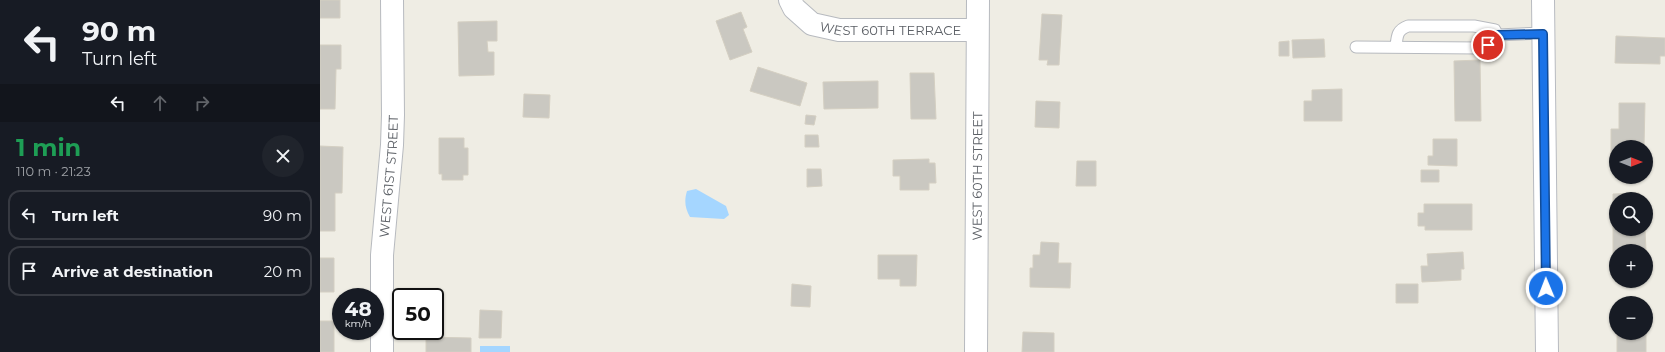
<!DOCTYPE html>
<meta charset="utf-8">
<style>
body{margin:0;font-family:Montserrat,sans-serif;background:#20242c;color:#f1f3f6;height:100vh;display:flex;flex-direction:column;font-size:15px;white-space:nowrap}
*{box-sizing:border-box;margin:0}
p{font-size:13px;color:#9ea1a6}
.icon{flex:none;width:22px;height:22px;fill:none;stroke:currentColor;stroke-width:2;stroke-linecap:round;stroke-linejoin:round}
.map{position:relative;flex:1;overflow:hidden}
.drawer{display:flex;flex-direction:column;background:#171b24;width:320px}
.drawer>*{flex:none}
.banner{background:#171b24;color:#f1f3f6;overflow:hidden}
.needle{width:26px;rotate:90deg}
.buttons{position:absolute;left:1289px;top:140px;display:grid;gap:8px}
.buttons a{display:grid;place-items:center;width:44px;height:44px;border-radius:50%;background:#171b24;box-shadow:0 1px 3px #0004;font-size:20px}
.speed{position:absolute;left:12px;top:288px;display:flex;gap:8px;font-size:20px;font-weight:700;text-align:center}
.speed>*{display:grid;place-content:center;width:52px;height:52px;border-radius:50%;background:#171b24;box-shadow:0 1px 3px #0004;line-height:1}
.speed small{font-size:10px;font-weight:400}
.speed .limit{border:2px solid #111;border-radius:6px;background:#fff;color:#111}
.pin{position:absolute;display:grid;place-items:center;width:34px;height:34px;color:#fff;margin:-17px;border:2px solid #fff;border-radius:50%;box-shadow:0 1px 4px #0007}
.me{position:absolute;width:44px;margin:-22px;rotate:359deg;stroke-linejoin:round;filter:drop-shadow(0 0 3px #0008)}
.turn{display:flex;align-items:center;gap:14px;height:84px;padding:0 16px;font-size:18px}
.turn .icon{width:52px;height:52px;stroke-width:2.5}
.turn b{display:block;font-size:28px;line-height:34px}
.lanes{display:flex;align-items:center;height:38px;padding:0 16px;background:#0003;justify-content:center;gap:20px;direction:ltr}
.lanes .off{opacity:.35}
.round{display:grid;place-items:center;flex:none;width:42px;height:42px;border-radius:21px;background:#20242c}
.overview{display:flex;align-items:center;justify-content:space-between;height:68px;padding:0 16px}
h1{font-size:24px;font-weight:700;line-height:30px;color:#1e9e55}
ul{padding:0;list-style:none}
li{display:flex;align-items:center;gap:12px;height:50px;margin:0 8px 6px;padding:0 8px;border:2px solid #363941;border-radius:12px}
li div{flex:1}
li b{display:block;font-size:15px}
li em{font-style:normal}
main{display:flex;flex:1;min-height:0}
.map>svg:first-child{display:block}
</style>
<main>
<section class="drawer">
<div class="banner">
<div class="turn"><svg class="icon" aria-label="left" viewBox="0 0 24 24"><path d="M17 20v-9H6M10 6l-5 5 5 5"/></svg><div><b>90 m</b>Turn left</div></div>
<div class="lanes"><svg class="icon" aria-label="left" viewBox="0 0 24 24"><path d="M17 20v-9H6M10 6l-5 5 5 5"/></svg><svg class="icon off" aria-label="ahead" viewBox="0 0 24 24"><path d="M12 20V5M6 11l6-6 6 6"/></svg><svg class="icon off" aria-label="right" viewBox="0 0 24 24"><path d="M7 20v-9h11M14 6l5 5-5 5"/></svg></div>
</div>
<div class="overview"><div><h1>1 min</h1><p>110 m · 21:23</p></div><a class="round"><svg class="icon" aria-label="close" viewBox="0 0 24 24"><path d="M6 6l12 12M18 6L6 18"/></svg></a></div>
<ul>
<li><svg class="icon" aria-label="left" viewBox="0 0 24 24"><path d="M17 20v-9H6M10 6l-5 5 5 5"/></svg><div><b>Turn left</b></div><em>90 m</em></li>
<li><svg class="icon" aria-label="arrive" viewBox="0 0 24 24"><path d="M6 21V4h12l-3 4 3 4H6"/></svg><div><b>Arrive at destination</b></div><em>20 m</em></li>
</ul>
</section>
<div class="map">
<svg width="1345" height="352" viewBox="0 0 1345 352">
<rect width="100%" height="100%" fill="#efede4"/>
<!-- water -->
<path fill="#a5d6ff" d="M376 189 406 206 409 215 404 219 370 217C365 208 364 201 367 191Z
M160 346H190V352H160Z"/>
<!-- building -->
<path fill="#cac8c1" stroke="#d4cfc2" d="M0 0H20V18H0Z
M421 12 427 27 423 29 432 52 410 60 396 21Z
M722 14 742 15 739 65H727L728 60H719Z
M177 21V41H167L168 52H174V75L139 76 138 22Z
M1296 36 1345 38V56H1340V64L1295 63Z
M1004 39 1005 57 973 58 972 40Z
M969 41V56H959V42Z
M0 45H21V69H16L15 109H0Z
M1160 60 1161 121H1135L1134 61Z
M438 67 487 83 480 106 430 91Z
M590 73H614L616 119H591Z
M558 81V108L504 109 503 82Z
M1022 89V121H984V101H992V90Z
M204 94 230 95 229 118 203 117Z
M716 101 740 102 739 128 715 127Z
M1299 103H1325L1324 147H1296V164H1291V129H1299Z
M486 115 496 116 494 125 485 124Z
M485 135H498L499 147H485Z
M119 138H144V148H148V175H143V180H122V174H119Z
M1113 139H1137V166L1108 165V156H1113Z
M0 146 23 147 22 193H15V231H0Z
M609 159V163H615L616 183H609V190H580V176H573V160Z
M757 161H776V186H756Z
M487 169H501L502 186 487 187Z
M1101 170H1119V182H1101Z
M1319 193V199H1296V229H1325L1326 251H1296V269H1293V194Z
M1104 204H1152V230H1105V226H1098V213H1104Z
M721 242 739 243 738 263H751L750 288 710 287V268H713V255H720Z
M1143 252 1144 269H1141V280L1102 282 1101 266H1108L1107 254Z
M558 255H597L596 286H580V279H558Z
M0 258H14V292H0Z
M472 284 491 286 490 307 471 306Z
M1076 284H1098V303H1076Z
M160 310 182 311 181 338H159Z
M0 321H14V352H0Z
M703 332 734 333V352H702Z
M1297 333H1326V352H1297Z
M106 337 151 338V352H106Z"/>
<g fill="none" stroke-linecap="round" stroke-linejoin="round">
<defs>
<path id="service" d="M1036 47 1159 48 1175 40 1177 35 1223 33
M1076 47C1077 36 1077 30 1088 26H1154L1175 30 1177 35"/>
<g id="minor">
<path id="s1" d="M470 0 474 8 492 24 519 30H657"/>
<path id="s2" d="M62 352V255L72 145 73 115 72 0"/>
<path id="s3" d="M656 352 658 0"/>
</g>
<path id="secondary" d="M1223 0 1227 352"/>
</defs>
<!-- service casing -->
<use href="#service" stroke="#b7babf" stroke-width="13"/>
<!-- minor casing -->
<use href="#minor" stroke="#b7babf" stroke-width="24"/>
<!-- secondary casing -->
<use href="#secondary" stroke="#b8bbc1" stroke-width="24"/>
<!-- service -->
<use href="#service" stroke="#fff" stroke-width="11"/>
<!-- minor -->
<use href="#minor" stroke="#fff" stroke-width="22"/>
<!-- secondary -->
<use href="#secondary" stroke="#fff" stroke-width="22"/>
</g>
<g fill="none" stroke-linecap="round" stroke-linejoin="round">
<defs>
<path id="route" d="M1168 45 1175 40 1177 35 1223 34 1226 288"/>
</defs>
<!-- route casing -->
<use href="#route" stroke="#114b97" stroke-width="10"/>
<!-- route -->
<use href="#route" stroke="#1a73e8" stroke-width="7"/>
</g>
<g text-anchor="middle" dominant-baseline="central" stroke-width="3.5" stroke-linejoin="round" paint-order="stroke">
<!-- street labels -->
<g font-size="13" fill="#5c6066" stroke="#fff">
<text stroke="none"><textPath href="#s1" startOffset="112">WEST 60TH TERRACE</textPath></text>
<text stroke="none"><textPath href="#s2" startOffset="176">WEST 61ST STREET</textPath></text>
<text stroke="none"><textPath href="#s3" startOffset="176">WEST 60TH STREET</textPath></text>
</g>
</g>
</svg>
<div class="buttons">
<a><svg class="needle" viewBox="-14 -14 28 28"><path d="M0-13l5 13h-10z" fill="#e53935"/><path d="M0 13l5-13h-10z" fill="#9ea1a6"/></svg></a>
<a><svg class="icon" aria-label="search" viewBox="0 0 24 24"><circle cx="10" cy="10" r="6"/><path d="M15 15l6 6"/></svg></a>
<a>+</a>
<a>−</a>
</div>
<div class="speed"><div>48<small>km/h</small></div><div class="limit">50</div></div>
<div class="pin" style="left:1168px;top:45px;background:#d93025"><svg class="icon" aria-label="arrive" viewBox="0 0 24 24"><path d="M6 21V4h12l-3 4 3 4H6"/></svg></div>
<svg class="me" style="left:1226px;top:288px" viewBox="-20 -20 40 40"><circle r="17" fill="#1a73e8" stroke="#fff" stroke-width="3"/><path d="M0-11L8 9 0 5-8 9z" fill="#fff"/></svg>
</div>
</main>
